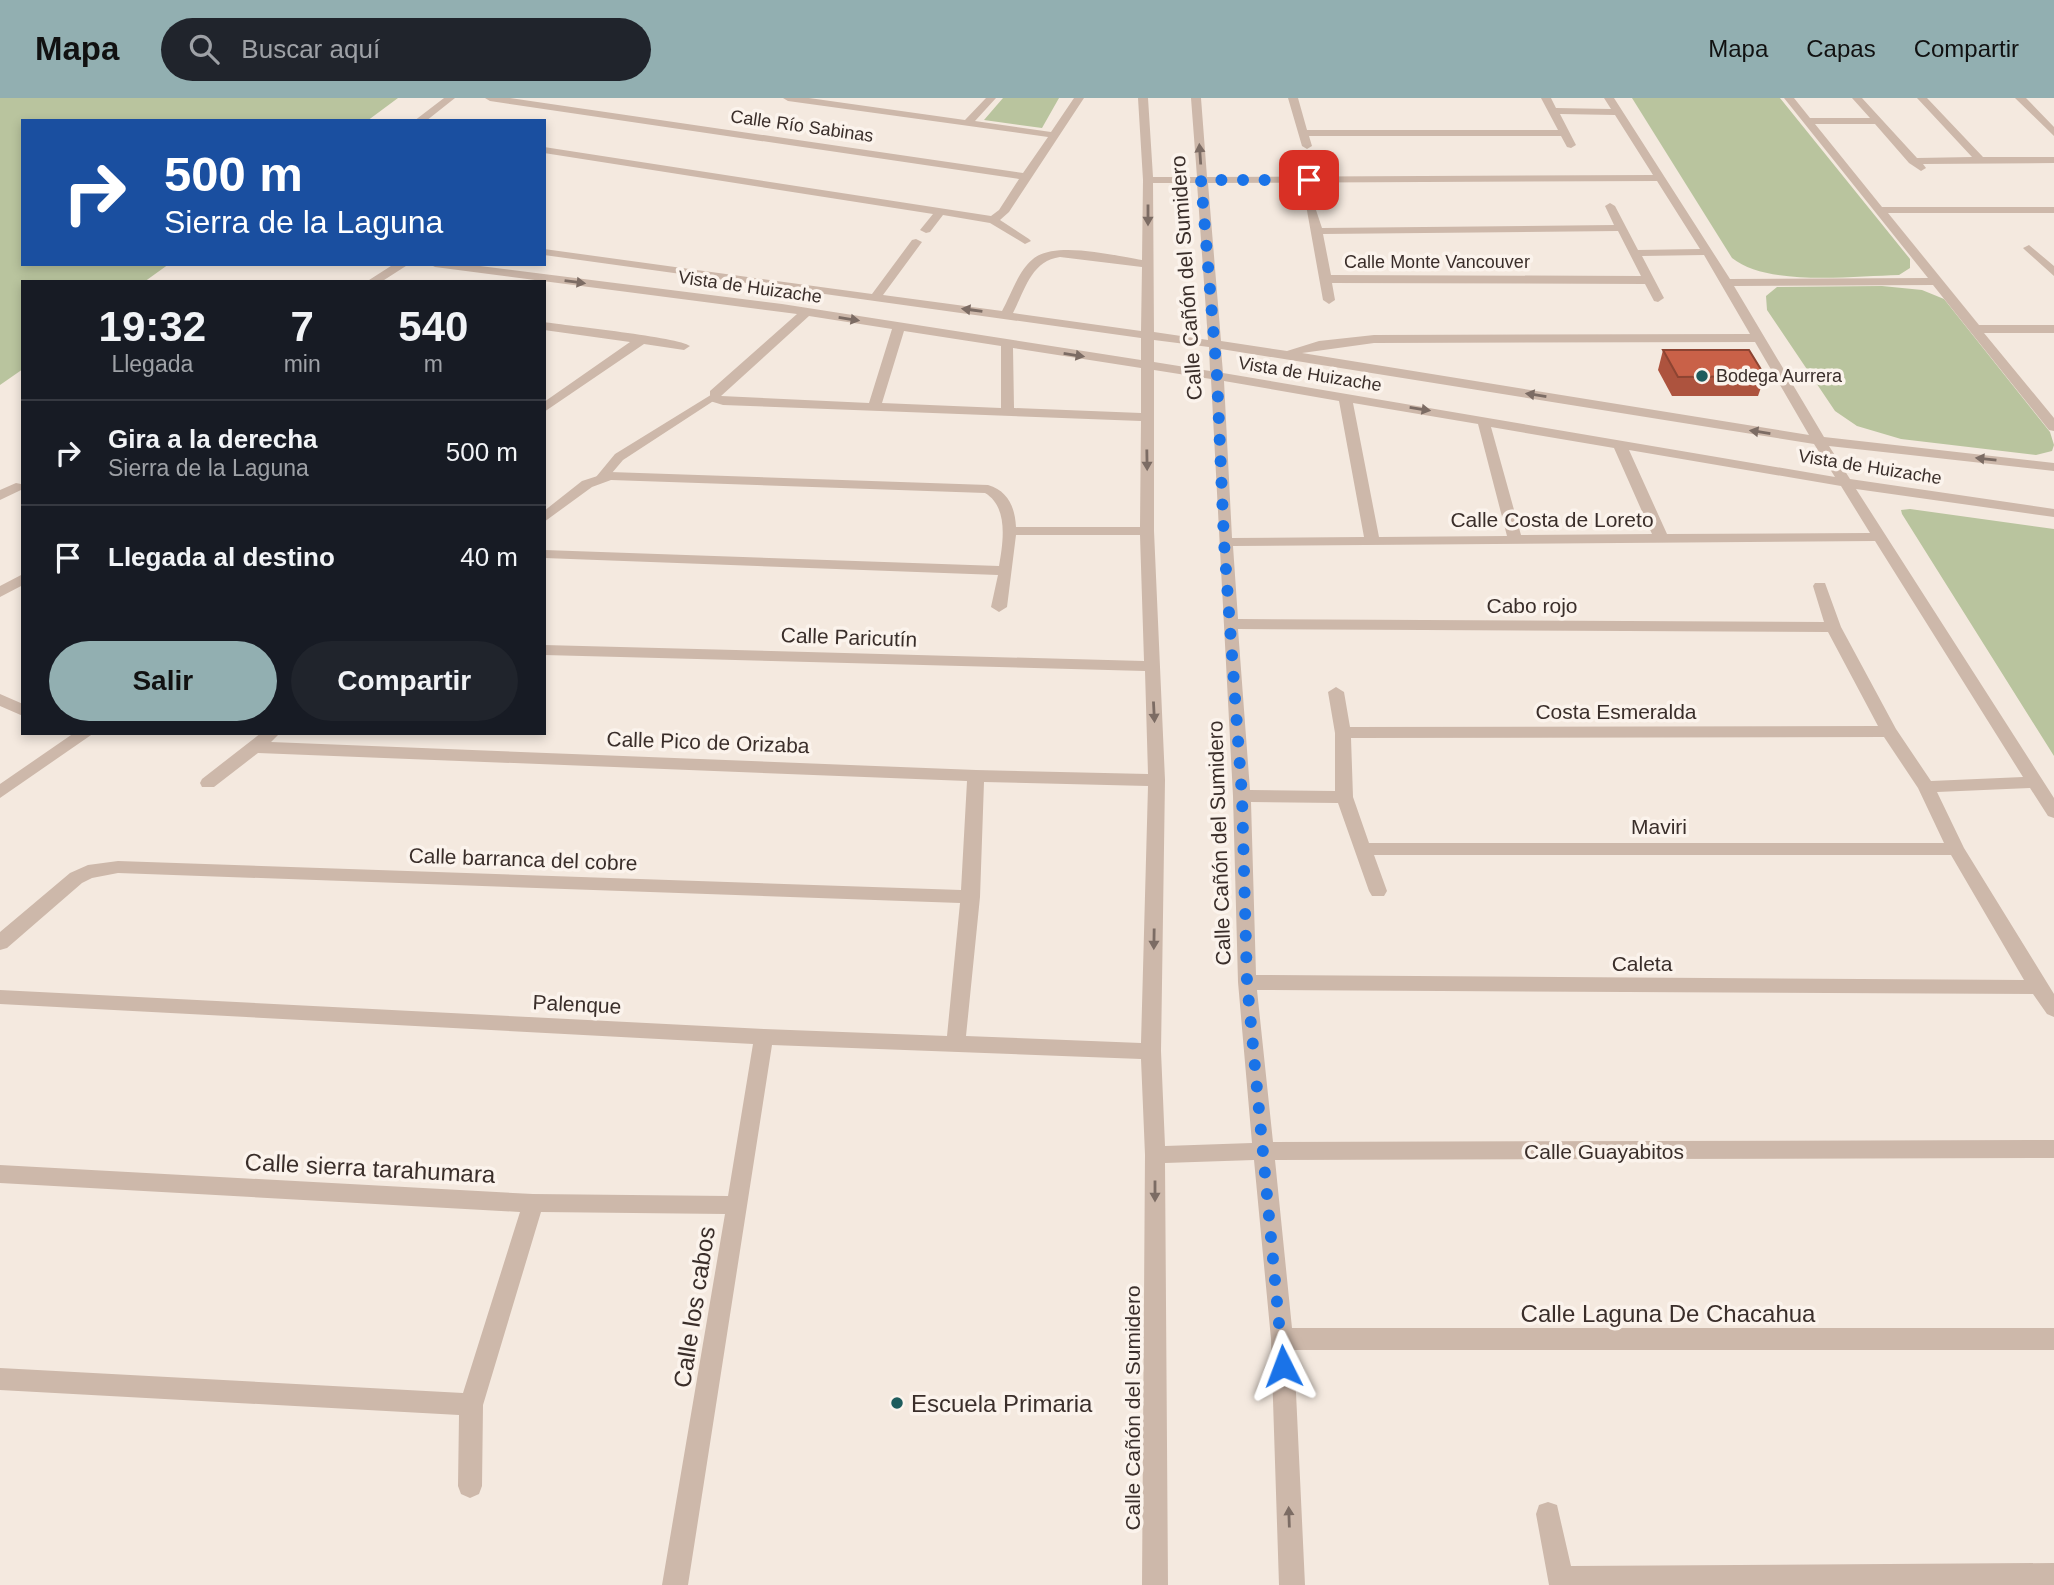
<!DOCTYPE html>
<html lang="es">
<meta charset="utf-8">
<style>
body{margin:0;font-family:Arial,sans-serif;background:#20242c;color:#f1f3f6;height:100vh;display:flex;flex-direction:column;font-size:26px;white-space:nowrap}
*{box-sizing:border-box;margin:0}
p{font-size:23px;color:#9ea1a6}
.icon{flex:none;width:38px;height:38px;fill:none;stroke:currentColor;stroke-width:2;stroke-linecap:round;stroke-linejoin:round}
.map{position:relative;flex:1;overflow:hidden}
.side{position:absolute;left:21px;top:182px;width:525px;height:455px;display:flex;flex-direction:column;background:#171b24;border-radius:0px;box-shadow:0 4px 10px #0003}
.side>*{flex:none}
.banner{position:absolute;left:21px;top:21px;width:525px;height:147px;border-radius:0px;box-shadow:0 4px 10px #0003;background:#1a4fa0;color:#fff;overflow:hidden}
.pin{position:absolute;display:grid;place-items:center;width:60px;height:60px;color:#fff;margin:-30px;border-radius:14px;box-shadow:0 4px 10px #0006}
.me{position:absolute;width:77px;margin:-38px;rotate:357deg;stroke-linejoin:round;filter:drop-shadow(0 0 5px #0008)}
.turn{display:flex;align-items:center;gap:24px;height:147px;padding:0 28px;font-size:32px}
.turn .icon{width:91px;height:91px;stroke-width:2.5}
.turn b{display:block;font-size:49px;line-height:60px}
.eta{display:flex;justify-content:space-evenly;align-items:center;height:119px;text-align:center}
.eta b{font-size:42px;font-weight:800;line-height:49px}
.primary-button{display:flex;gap:14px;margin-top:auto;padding:14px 28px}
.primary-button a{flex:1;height:80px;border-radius:42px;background:#92afb1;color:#111;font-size:28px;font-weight:800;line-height:80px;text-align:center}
.primary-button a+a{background:#20242c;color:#f1f3f6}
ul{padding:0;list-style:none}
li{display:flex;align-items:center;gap:21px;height:105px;padding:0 28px;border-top:2px solid #363941}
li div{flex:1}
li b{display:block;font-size:26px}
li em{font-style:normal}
header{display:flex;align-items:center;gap:42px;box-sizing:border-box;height:98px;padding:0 35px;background:#92afb1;color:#111}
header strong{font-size:33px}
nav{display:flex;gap:38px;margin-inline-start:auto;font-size:24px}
.search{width:490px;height:63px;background:#20242c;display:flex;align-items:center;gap:18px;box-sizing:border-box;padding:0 24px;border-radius:38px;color:#9ea1a6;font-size:26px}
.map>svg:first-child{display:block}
</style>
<header>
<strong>Mapa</strong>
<div class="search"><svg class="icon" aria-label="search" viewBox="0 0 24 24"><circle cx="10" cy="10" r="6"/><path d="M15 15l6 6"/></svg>Buscar aquí</div>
<nav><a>Mapa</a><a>Capas</a><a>Compartir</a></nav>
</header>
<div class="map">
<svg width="2054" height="1487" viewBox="0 0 2054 1487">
<rect width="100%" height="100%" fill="#f4e9df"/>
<!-- green -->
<path fill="#b9c49e" d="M0 0H398L367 23H23V166H169L144 184H23V271L0 287Z
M1003 0H1059L1042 30 984 22Z
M1632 0H1780L1910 161V170L1899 177C1853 178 1768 189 1732 160Z
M1882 188 1922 192 1944 201 2050 334 2054 347 2052 353 2036 357 1901 341 1857 328 1835 313 1767 212 1766 198 1777 189Z
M1910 411 2054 431V658L1902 416 1901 412Z"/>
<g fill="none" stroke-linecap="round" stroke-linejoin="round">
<!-- lane -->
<path fill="#cdb8aa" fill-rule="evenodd" d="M714 295 718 296V300L623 362 606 382H598L596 379 615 356Z"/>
<!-- street -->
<path fill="#cdb8aa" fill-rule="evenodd" d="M444 0H455L426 23H414Z
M485 0H510L1023 75 1048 39 788 3 783 0H809L965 22 986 0H996L975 23 1051 34 1074 0H1084L1009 114 1000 122 1029 141 1031 143 1025 146 990 125 943 117 930 134 926 135 920 132 933 116 544 55V49L991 118 999 112 1019 81 490 3Z
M1138 0H1148L1153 79H1197L1191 0H1201L1207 79 1653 77 1615 17 1560 16 1576 47 1571 50 1567 49 1561 38H1309L1312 48 1307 51 1302 48 1288 0H1298L1307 32H1558L1541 0H1551L1556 10 1611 11 1604 0H1614L1730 181 1928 180 1784 0H1794L1810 20H1870L1852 0H1862L1917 60 1972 59 1917 0H1927L1983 59H2054V65L1923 66 1926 70 1921 73 1909 65 1875 26H1815L1882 109H2054V115H1888L1979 227H2054V235H1984L2054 320V333L2049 332 1933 187 1734 188 1824 339 2054 365V373L1829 348 1850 381 2054 411V419L1856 391 2054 700V720L2048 718 2030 690 1937 694 1964 750 2054 896V919L2047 916 2033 896 1257 892 1273 1044 2054 1042V1060L1275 1062 1292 1230H2054V1252H1294L1305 1487H1279L1271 1241 1254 1062 1165 1065 1168 1487H1142L1145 1057 1141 961 772 947 688 1487H662L725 1116 541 1114 483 1307 482 1388 479 1396 470 1400 461 1396 458 1388 459 1317 0 1292V1270L463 1295 520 1114 0 1085V1067L533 1096 728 1098 753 946 0 906V892L764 931 947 938 960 805 118 775 92 780 82 785 7 850 0 852V834L70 775 88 767 118 763 961 792 967 683 258 655 214 689H202L200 685 202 681 261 635H280L271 644 976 672 1148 676 1145 573 544 557V547L1144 563 1140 437H1016L1007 509 999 514 991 509 998 477 544 460V452L999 468C1003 445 1009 409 985 395L611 382 592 389 544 424V413L582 383 610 374 988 387C1008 393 1015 409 1016 429H1140L1141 323 723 307 710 303V293L797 216 435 169 429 166H464L782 206 1141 262V240L544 157V151L872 196 912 142 916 141 922 144 883 197 1002 213C1011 197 1018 173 1033 161 1055 142 1116 158 1142 162L1143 82ZM1657 83 1700 151 1638 152 1615 108 1610 105 1605 108 1614 127 1322 130 1315 109 1306 107 1323 202 1329 206 1335 202 1332 185 1645 186 1654 203 1658 204 1664 200 1642 158 1704 157 1750 236 1374 237 1319 243 1287 253 1221 243 1208 85ZM1153 85H1197L1208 242 1154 234ZM1618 133 1641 178 1331 177 1323 136ZM1060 159 1142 169 1141 233 1013 215C1025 192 1031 163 1060 159ZM809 218 892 231 869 305 721 298ZM904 233 1001 248V310L882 305ZM1154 242 1209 249 1210 273 1154 264ZM1755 244 1809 337 1302 255 1374 245ZM1013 250 1141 270V315L1014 310ZM1221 251 1814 346 1835 379 1223 275ZM1154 272 1211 281 1233 698 1238 884 1252 1045 1165 1048 1161 953 1165 682 1154 433ZM1224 283 1339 303 1364 439 1232 440ZM1353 305 1478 326 1507 438 1379 439ZM1491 329 1614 350 1652 436 1521 437ZM1629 352 1841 388 1870 435 1667 436ZM1875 443 2023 679 1931 683 1896 631 1841 529 1825 485H1815L1813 488 1824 524 1238 521 1233 448ZM1238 531 1828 534 1878 628 1350 629 1344 594 1336 589 1328 594 1335 635V693L1250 692ZM1884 639 1918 690 1944 745H1369L1353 699 1351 640ZM984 684 1148 688 1141 945 966 938 980 799ZM1251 704 1338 705 1369 793 1372 798H1384L1387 793 1374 757H1951L2024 882 1256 877Z
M2015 0H2026L2054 29V38Z
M2029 147 2054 168V178L2025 152 2023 150Z
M394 166H409L381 184H366Z
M544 224C568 228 679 239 690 248L684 252 644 246 544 314V304L630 244 544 232Z
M16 385 21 386V392L0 402V392Z
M23 476V487L0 499V488Z
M0 596 23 606V618L0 608Z
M74 635H94L0 700V686Z
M1548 1404 1557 1407 1571 1468 2054 1465V1487H1549L1536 1416 1539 1407Z"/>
</g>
<!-- wall -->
<path fill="#ad533e" d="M1663 252 1765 278 1758 298H1672L1658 272Z"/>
<!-- building -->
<path fill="#c96148" stroke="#8d4432" stroke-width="2" d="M1663 252H1749L1765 278 1678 279Z"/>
<!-- one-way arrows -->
<defs><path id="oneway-solid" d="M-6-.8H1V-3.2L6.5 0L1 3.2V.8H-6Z" transform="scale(1.75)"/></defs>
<g fill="#7c6c64">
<use href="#oneway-solid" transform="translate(1200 56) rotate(-94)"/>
<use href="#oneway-solid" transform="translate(1148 117) rotate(90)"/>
<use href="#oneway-solid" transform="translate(575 184) rotate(7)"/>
<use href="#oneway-solid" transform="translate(972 212) rotate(-172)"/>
<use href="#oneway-solid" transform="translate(849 221) rotate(9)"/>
<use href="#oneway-solid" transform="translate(1074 257) rotate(9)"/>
<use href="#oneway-solid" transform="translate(1536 297) rotate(-171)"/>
<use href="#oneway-solid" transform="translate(1420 311) rotate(9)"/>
<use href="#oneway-solid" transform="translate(1760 334) rotate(-171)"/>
<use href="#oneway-solid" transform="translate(1986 361) rotate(-174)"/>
<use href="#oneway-solid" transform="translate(1147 362) rotate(89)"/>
<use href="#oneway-solid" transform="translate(1154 614) rotate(87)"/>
<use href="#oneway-solid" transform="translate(1154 841) rotate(91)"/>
<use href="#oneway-solid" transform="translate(1155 1093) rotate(90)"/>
<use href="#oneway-solid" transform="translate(1289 1419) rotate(-92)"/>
</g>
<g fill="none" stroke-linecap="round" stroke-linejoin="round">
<!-- route -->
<path stroke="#1a73e8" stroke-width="12" stroke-dasharray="0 21.6" d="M1283 1268 1247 884 1242 698 1224 444 1217 278 1201 82H1309"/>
</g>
<!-- markers -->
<g fill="#1e5c5d" stroke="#fbf3ec" stroke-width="2.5">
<circle cx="1702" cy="278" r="7"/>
<circle cx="897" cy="1305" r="7"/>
</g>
<g text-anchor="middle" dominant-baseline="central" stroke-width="7" stroke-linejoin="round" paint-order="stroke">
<!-- far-street labels -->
<g font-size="18" fill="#3a2e2a" stroke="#fbf3ec">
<text transform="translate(802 28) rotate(8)">Calle Río Sabinas</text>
<text x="1437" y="164">Calle Monte Vancouver</text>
<text transform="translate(750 189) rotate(8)">Vista de Huizache</text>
<text transform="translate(1310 276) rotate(9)">Vista de Huizache</text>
<text transform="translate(1870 369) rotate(9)">Vista de Huizache</text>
</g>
<!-- far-poi labels -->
<g font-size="18" fill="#3a2e2a" stroke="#fbf3ec" text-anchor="start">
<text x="1716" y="278">Bodega Aurrera</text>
</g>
<!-- street labels -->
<g font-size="21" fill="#3a2e2a" stroke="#fbf3ec">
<text transform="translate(1186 180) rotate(-94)">Calle Cañón del Sumidero</text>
<text x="1552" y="421">Calle Costa de Loreto</text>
<text x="1532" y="507">Cabo rojo</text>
<text transform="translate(849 539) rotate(2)">Calle Paricutín</text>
<text x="1616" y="613">Costa Esmeralda</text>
<text transform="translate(708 644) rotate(2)">Calle Pico de Orizaba</text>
<text x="1659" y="728">Maviri</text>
<text transform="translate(1219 745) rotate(-92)">Calle Cañón del Sumidero</text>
<text transform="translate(523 761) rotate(2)">Calle barranca del cobre</text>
<text x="1642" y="865">Caleta</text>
<text transform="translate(577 906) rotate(3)">Palenque</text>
<text x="1604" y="1053">Calle Guayabitos</text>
<text transform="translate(1132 1310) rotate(-90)">Calle Cañón del Sumidero</text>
</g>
<!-- near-street labels -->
<g font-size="24" fill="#3a2e2a" stroke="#fbf3ec">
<text transform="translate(370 1070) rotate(3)">Calle sierra tarahumara</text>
<text transform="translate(694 1209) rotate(-81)">Calle los cabos</text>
<text x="1668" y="1215">Calle Laguna De Chacahua</text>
</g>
<!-- near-poi labels -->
<g font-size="24" fill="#3a2e2a" stroke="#fbf3ec" text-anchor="start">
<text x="911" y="1305">Escuela Primaria</text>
</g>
</g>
</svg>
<div class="pin" style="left:1309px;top:82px;background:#d93025"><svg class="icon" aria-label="arrive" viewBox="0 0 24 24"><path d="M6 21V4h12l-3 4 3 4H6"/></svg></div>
<svg class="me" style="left:1283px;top:1268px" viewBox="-20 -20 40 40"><path d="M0-17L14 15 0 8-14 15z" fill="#1a73e8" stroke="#fff" stroke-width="4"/></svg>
<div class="banner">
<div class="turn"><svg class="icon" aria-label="right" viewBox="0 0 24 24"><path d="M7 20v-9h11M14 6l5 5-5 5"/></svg><div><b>500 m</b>Sierra de la Laguna</div></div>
</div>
<section class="side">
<div class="eta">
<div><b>19:32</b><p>Llegada</p></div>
<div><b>7</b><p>min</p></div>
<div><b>540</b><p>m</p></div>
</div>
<ul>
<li><svg class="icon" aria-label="right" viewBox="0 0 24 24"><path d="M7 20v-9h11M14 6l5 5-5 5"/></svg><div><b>Gira a la derecha</b><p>Sierra de la Laguna</p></div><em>500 m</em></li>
<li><svg class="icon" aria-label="arrive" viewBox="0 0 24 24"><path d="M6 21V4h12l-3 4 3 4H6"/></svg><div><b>Llegada al destino</b></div><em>40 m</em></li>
</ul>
<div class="primary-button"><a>Salir</a><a>Compartir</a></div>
</section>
</div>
